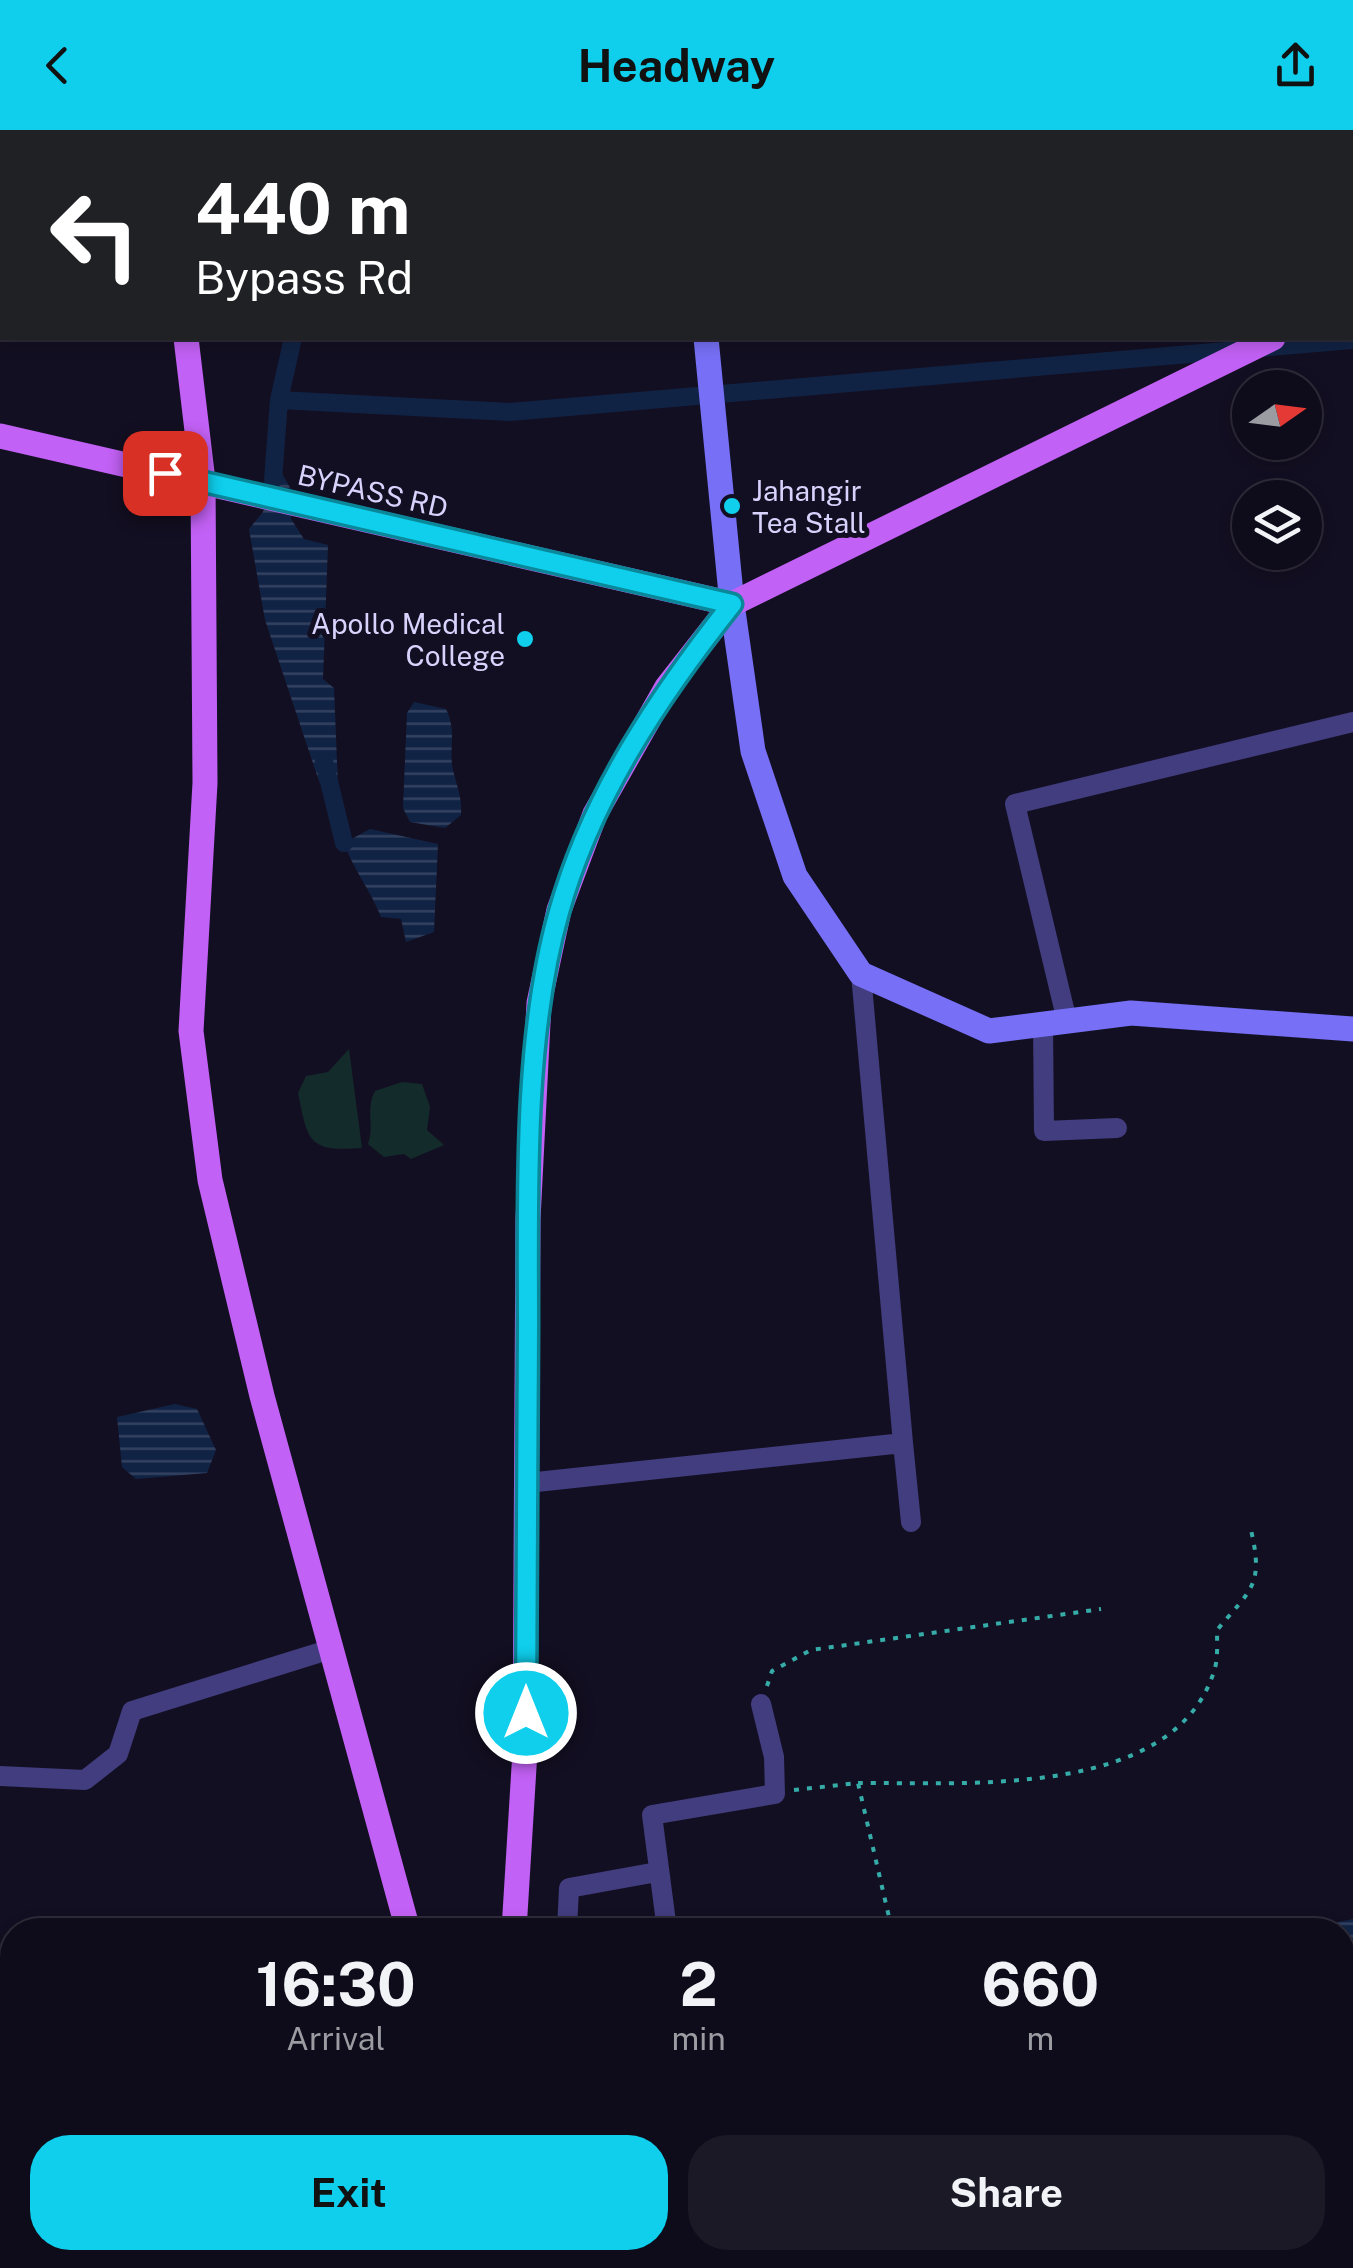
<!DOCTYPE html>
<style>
body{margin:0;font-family:"Public Sans",sans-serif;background:#1c1927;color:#f1f3f6;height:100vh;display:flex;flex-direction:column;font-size:38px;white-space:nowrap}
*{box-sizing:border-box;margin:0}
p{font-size:32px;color:#9b9ba2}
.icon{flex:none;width:55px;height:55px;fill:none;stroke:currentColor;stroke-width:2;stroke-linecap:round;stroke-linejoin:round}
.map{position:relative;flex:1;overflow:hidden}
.sheet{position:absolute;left:0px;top:1788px;width:1355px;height:352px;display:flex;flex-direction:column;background:#0e0b1a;border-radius:40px 40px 0 0;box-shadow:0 5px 15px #0003,0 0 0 2px #2e2b39}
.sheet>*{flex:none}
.top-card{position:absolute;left:0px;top:0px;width:1355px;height:210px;box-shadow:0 5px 15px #0003,0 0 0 2px #2e2b39;background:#202124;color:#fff;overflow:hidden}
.needle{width:65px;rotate:76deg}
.tools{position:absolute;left:1232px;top:240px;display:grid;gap:20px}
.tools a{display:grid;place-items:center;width:90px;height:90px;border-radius:50%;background:#0e0b1a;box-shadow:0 5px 15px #0003,0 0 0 2px #2e2b39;font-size:50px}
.pin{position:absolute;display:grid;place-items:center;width:85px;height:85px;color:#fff;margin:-42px;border-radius:20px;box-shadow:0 5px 15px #0006}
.me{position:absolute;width:110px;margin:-55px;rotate:0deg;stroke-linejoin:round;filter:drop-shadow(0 0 8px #0008)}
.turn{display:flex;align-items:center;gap:35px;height:210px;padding:0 30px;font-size:45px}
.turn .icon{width:130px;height:130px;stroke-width:2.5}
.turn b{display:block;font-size:70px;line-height:85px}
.eta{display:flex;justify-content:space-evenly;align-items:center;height:170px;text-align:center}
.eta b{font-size:60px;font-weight:700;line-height:70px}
.cta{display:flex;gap:20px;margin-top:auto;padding:20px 30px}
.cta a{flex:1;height:115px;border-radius:40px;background:#0fcfec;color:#111;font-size:40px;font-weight:700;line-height:115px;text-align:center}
.cta a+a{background:#1c1927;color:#f1f3f6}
header{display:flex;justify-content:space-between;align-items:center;height:130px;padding:0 30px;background:#0fcfec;color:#111;font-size:45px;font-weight:700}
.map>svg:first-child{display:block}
</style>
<header><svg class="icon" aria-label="back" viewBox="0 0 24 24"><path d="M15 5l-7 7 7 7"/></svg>Headway<svg class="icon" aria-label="share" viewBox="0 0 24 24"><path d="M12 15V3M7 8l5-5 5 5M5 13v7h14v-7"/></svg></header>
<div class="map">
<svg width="1353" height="2138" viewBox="0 0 1353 2138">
<defs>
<pattern id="water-rules" width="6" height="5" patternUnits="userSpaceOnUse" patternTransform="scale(2.5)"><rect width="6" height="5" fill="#112344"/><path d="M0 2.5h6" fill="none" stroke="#334260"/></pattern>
</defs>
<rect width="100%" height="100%" fill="#130f22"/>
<!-- green -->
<path fill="#132b2b" d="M349 919 362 1018C309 1022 308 1013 298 963L306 946 328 942Z
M402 952 422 954 430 977 427 1000 444 1015 411 1029 404 1024 384 1027 368 1014C375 995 365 980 375 961Z"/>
<!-- water -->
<path fill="url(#water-rules)" d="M274 330 292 361 291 389 304 409 328 415 323 549 334 558 338 656 320 654 265 490 249 399 263 382Z
M414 572 446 579C458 603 447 621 454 644 458 660 462 668 461 685L445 698 410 692 403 678 407 583Z
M370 699 438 714 434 802 406 812 401 789 381 787C370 759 354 741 344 713Z
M175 1274 197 1279 216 1320 207 1343 136 1349 122 1337 117 1287Z
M1353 1789V2138H714L711 2128H1342V1800H1300Z"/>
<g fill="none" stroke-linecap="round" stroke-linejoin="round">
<!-- canal -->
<path stroke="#112344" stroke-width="18" d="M349 2 350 0
M279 270 510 282 1353 210
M273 350 279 270 293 208
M324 631 344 713"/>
<!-- path -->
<path stroke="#36aca9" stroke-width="4" stroke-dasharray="5 8" stroke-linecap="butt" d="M767 1556 772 1541 811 1520 1101 1479
M858 1653C965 1652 1177 1670 1215 1538 1218 1527 1217 1512 1217 1500 1251 1459 1264 1456 1251 1400
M794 1660 858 1653 892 1800"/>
<!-- street -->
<path stroke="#413d7e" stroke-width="20" d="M170 0V2
M1067 891 1015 674 1353 592
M1043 894 1044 1001 1117 998
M903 1313 911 1392
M527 1353 903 1313 861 844
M0 1646 85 1650 118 1624 132 1581 331 1519
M567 1800 569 1758 657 1742
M667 1800 652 1685 775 1664 774 1627 761 1574
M200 2138 219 2136"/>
<!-- secondary -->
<path stroke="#7770f6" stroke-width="25" d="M697 0V2
M706 208 732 474 753 621 795 746 861 844 989 901 1131 883 1353 899"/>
<!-- primary -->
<path stroke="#c261f5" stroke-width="25" d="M134 0V2
M1352 165H1353
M186 208 203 351 205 653 191 901 210 1050 262 1266 408 1800
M0 306 732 474
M514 1800 525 1621 528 1089 539 873 559 780 595 684 667 557 732 474 1273 208
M499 2128 502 2138"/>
</g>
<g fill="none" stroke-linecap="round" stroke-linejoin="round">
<defs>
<path id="route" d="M165 343 732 474C659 566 591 667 559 782 523 908 528 1065 528 1196 528 1325 526 1454 526 1583"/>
</defs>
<!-- route casing -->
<use href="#route" stroke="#0a8799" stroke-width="25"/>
<!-- route -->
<use href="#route" stroke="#0fcfec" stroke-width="18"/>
</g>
<!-- markers -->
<g fill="#0fcfec" stroke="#130f22" stroke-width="4">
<circle cx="732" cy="376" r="10"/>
<circle cx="525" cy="509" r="10"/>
</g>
<g text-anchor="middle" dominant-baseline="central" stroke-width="10" stroke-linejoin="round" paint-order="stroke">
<!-- poi labels -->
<g font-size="28" fill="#d8d3fc" stroke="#130f22" text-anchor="start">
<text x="752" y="360">Jahangir<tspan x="752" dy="32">Tea Stall</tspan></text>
<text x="505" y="493" text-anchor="end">Apollo Medical<tspan x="505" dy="32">College</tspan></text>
</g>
<!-- street labels -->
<g font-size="28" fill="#d8d3fc" stroke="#130f22">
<text transform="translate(373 361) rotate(13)">BYPASS RD</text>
</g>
</g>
</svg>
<div class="tools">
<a><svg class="needle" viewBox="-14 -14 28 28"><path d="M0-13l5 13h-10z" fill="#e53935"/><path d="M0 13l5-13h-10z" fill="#9b9ba2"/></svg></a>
<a><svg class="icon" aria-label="layers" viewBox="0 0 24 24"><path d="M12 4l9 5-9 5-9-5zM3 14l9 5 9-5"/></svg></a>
</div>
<div class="pin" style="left:165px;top:343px;background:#d93025"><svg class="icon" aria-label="arrive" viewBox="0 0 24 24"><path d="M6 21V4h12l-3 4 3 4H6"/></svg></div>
<svg class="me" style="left:526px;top:1583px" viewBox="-20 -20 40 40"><circle r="17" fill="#0fcfec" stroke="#fff" stroke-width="3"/><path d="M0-11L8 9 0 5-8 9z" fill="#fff"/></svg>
<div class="top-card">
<div class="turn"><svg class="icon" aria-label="left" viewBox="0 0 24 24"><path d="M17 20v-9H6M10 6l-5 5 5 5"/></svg><div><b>440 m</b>Bypass Rd</div></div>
</div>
<section class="sheet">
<div class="eta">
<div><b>16:30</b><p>Arrival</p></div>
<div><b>2</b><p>min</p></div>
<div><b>660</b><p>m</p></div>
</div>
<div class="cta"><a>Exit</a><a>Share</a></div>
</section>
</div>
